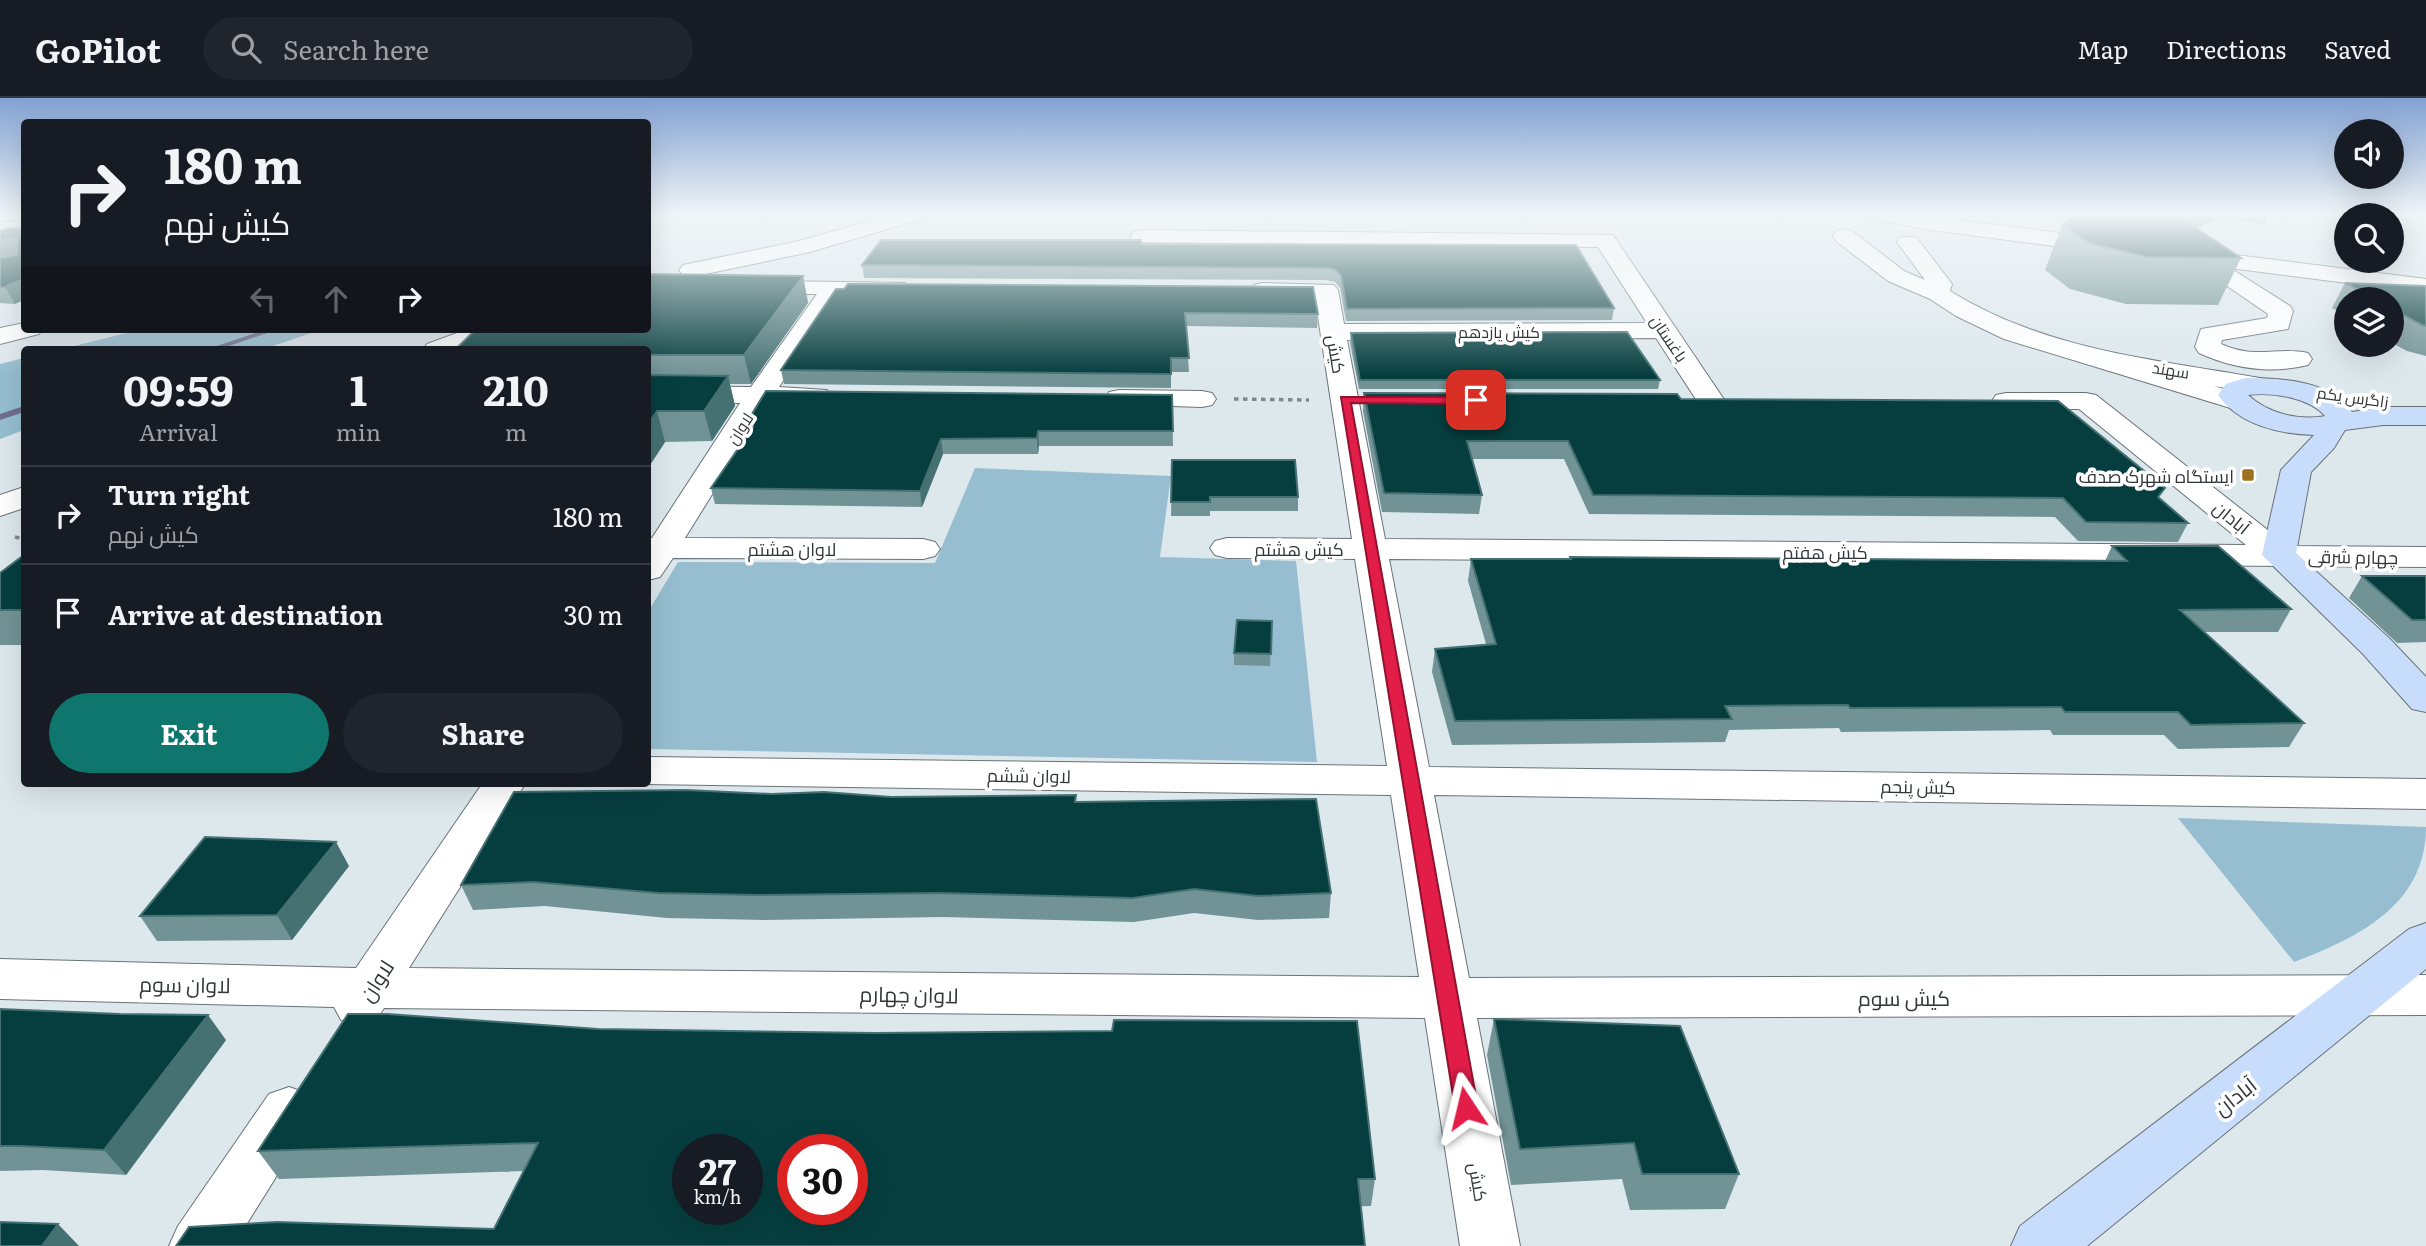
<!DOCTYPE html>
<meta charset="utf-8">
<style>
body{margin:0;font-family:Literata,Cairo,serif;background:#20242c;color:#f1f3f6;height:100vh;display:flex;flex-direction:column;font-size:26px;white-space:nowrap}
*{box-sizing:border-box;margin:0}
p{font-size:23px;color:#9ea1a6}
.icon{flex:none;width:38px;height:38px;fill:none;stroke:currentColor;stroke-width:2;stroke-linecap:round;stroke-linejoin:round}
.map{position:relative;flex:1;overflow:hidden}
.panel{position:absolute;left:21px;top:248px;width:630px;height:441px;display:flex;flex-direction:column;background:#171b24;border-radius:7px;box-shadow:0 7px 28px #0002}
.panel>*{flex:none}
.top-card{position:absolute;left:21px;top:21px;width:630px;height:214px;border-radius:7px;box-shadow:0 7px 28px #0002;background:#171b24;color:#f1f3f6;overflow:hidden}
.tools{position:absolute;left:2334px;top:21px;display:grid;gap:14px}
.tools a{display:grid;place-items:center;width:70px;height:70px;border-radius:50%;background:#171b24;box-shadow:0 7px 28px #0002;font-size:35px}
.speed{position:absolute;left:672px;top:1036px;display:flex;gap:14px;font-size:35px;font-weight:700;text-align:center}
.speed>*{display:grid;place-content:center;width:91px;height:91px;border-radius:50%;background:#171b24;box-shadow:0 7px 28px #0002;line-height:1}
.speed small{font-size:18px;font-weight:400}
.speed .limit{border:10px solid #d22;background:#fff;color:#111}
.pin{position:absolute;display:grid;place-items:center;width:60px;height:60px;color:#fff;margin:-30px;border-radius:14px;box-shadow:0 4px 10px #0006}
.me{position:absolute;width:77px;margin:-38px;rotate:350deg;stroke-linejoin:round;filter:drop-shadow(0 0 5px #0008)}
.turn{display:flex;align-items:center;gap:24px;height:147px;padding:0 28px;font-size:32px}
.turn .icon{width:91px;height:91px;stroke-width:2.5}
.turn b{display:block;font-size:49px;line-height:60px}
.lanes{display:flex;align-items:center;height:66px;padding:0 28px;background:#0003;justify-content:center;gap:35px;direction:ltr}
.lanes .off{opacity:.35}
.eta{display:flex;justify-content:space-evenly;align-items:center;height:119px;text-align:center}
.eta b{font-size:42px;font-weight:700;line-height:49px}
.button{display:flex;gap:14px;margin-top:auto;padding:14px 28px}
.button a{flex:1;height:80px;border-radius:42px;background:#0f766e;color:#fff;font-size:28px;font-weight:700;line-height:80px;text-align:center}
.button a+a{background:#20242c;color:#f1f3f6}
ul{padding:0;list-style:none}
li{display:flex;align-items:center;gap:21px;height:98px;padding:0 28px;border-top:2px solid #363941}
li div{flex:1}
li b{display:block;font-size:26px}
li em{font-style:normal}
header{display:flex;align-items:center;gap:42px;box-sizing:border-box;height:98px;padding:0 35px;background:#171b24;border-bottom:2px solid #363941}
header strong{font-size:33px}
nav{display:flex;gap:38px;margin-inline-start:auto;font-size:24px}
.search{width:490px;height:63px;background:#20242c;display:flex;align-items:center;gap:18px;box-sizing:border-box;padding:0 24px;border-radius:38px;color:#9ea1a6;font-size:26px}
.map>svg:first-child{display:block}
</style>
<header>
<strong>GoPilot</strong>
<div class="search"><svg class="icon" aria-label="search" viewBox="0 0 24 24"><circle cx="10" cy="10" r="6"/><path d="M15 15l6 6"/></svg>Search here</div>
<nav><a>Map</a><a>Directions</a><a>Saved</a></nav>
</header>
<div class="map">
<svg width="2426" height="1148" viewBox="0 0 2426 1148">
<rect width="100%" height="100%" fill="#dde8ed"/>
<!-- green -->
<path fill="#96bed0" d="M143 231H323L261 252H58Z
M24 260V332L0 341V266Z
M975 370 1171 378 1160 459 1296 463 1317 664 648 651V514L678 464 935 465Z
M2178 720 2426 729C2426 807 2358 840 2294 864Z"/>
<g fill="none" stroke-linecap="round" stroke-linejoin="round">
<!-- stream -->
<path fill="#6f6f8e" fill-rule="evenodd" d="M267 231H279L217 252H205Z
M24 308V314L0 322V316Z"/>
<defs>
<path id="street" d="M895 116H928L925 120 810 154 691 179 683 177 679 172 683 167 799 143Z
M1910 116 2108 141 2116 143 2119 148 2116 153 2108 155 1931 132 1874 121 1871 117Z
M24 123V135L0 136V124Z
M1844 131 1852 133 1904 173 1925 182 1897 144 1900 139H1916L1952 186 1950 193C2045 252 2152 261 2260 280L2270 282 2274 288 2270 294 2260 296 2214 288 2247 298 2251 304 2247 310 2237 312 2004 241 1956 218 1930 201 1888 183 1836 143 1833 138 1836 133Z
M1141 132 1613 137 1725 303 1721 309 1711 311 1701 309 1656 240 1347 242 1385 441 2246 447 2079 311H2006L1996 309 1992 303 1996 297 2006 295H2086L2096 297 2288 448 2426 449V469L1389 461 1429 669 2426 681V711L1434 697 1469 880 2426 877V917L1477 920 1520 1148H1460L1425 920 384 910C372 930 361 928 341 922L334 909 0 901V861L356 870 482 686H525L409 870 1419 879 1391 697 644 686H648V659L1387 668 1355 461 1227 460 1215 457 1210 450 1215 443 1227 440 1352 441 1315 199H1262L1254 197 1250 192 1254 187 1262 185 1334 187 1338 192 1344 226 1647 225 1598 149 1133 144 1130 139 1133 134Z
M2188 151 2426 181V195L2230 170 2290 208 2293 213 2288 231 2222 242 2221 246C2256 262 2277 248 2308 255L2312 261 2308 267C2271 276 2234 271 2199 255L2195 249 2201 231 2267 220 2268 216 2195 166 2180 163 2177 158 2180 153Z
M648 181 905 185 909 190 905 195 897 197H840L779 289 827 292 831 298 827 304 817 306H768L685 440 923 441 935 444 940 451 935 458 923 461 673 460 660 479 648 482V440H652L740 305 648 304V288L751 289 817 196 648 195Z
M24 225V231H43L39 236 0 246V230Z
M468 231H504L500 236 460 252H423L427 246Z
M1119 292 1202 293 1212 295 1216 301 1212 307 1202 309 1109 306 1105 300 1109 294Z
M24 389V410L0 418V397Z
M289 989 309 996 317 1013 233 1148H169L178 1128 269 996Z"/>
<path id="secondary" d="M2245 280C2278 280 2332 282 2352 314L2383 309H2426V327H2383L2345 332 2334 350 2311 374 2296 455 2389 540 2426 579V614L2412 611 2363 556 2262 457 2281 372 2314 337C2279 336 2239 327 2218 297L2226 286ZM2248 297C2272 294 2308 299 2325 318 2299 323 2267 315 2248 297Z
M2426 825V871L2087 1148H2011L2020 1128 2409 831Z"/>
</defs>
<!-- street casing -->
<use href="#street" stroke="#697378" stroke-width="2"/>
<!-- secondary casing -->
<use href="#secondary" stroke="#697378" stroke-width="2"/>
<!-- path -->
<path stroke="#81888c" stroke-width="3.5" stroke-dasharray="4.5 4.5" stroke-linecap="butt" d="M1234 301 1309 302
M15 439 24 441"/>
<!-- street -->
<use href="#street" fill="#fff" fill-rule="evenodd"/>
<!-- secondary -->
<use href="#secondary" fill="#c8ddfb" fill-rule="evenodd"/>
</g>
<!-- wall -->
<path fill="#729396" d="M2070 116H2269L2264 127 2224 118 2197 130 2241 160 2218 207 2126 206 2070 191 2045 172 2062 127 2074 118Z
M0 133 15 206 0 205Z
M1141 146 1576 147 1614 210 1612 222 1346 223 1340 190 1335 184 1326 182 864 180 862 167Z
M803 178 808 205 751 286H730L735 308 712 343 665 344 648 370V231Z
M2345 185 2426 188V258L2407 253 2392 245V201H2347V219L2332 210Z
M836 191 1318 216 1317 230 1186 228 1189 274H1171V290L784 286 781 272Z
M1351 235 1660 282 1658 291H1359L1350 245Z
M1364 295 1681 301 2160 401 2188 425 2178 444 2078 443 2055 419 1589 416 1564 361H1472L1482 397 1479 416 1382 414 1363 313Z
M1172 297 1173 348H1039L1038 356H943L922 409 715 406 711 390 746 339 744 329Z
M1172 362 1298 399V413H1210V418H1171Z
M2112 448 2291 511 2278 534H2204L2304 625 2289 649 2178 651 2164 637H2053L2050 632 1841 634 1839 630 1729 632 1725 644 1452 647 1432 574 1435 551 1486 546 1468 483 1471 461H1570V459L2105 463Z
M24 457V547H0V475Z
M2362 478H2426V544L2397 545 2349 500Z
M1272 523 1270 568 1234 567V555Z
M772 696 1077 704 1331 795 1329 820 1258 822 1194 815 1134 824 943 819 765 822 667 820 545 808 473 812 461 787Z
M349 768 292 842 157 843 140 818Z
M0 911 226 942 126 1077 43 1072 0 1073Z
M348 916 1375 1081 1371 1108 494 1131 524 1073 279 1081 258 1053Z
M1494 921 1739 1076 1725 1111 1630 1112 1622 1081 1511 1087 1487 957Z"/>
<!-- shaded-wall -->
<path fill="#467173" d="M2189 116H2225L2224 118 2163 145 2173 123Z
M17 140 24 156 0 160V142Z
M803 178 808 205 751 286 744 257Z
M24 181V202L15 206 5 189Z
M728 278 735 308 712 343 704 313Z
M657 313 665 344 648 370V326Z
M1038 333 1039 348 1038 356 1037 340Z
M941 341 943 356 922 409 920 393Z
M336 744 349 768 292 842 277 817Z
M208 917 226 942 126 1077 104 1052Z
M58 1126 79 1148H42Z"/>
<!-- building -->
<path fill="#063e3f" stroke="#467173" stroke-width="2" fill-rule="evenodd" d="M2077 116H2152L2180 119 2241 160 2147 159 2089 145 2062 127Z
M2152 116H2189L2181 120Z
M8 130H24V181L5 189H0V160L17 157V140L0 142V133Z
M881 142H1141V146L1576 147 1614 210 1347 211 1341 178 1335 172 1327 170 862 167Z
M648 176 803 178 744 257H648V252H455L476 231H648Z
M2345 185 2426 188V228L2422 227 2392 211V201H2374Z
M848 186 1313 189 1318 216 1185 215 1189 260H1171V276L781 272 836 191H844Z
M1627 234 1660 282H1360L1351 235Z
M648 277 728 278 704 313H657L648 326Z
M766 293 1172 297 1173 333H1038L1037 340 941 341 920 393 711 390 753 329H744Z
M1364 295 1677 296 1681 301 2058 303 2165 390 2158 399 2188 425 2086 424 2063 400 1593 397 1568 343H1467L1482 397 1384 395Z
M1172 362H1295L1298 399H1210V404H1171Z
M2112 448H2218L2291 511 2180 512 2304 625 2191 627 2178 614H2065L2061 609 1850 610 1848 607 1725 608 1732 621 1455 623 1435 551 1496 546 1471 461H1571L1570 459 2127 463Z
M24 457V512H0V475Z
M2362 478H2426V522H2412Z
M1237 522 1272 523 1271 556 1234 555Z
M686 692 772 696 824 694 891 699 1076 697 1075 704 1316 701 1331 795 1258 798 1194 791 1133 800 939 795 757 797 658 795 534 784 461 787 514 694Z
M205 739 336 744 277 817 140 818Z
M0 911 120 916 208 917 104 1052 20 1048H0Z
M348 916H387L598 931 874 935 1112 933 1114 922 1357 923 1375 1081H1358L1365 1148H176L189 1129 277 1124 494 1131 538 1045 258 1053ZM688 1052H747V1111H688ZM793 1052H852V1111H793Z
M1494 921 1680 928 1739 1076H1642L1634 1045 1520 1051Z
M0 1124 58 1126 42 1148H0Z"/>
<!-- sky -->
<linearGradient id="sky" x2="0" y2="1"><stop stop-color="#82a2d3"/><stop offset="0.42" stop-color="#f0f5f7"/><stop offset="1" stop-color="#f0f5f7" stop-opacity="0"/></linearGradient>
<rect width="2426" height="277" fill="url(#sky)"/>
<!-- route -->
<path fill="#e11d48" stroke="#92132f" stroke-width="2" d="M1341 299H1476L1482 302 1476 306 1351 305 1478 1010 1475 1017 1466 1020 1458 1017 1455 1010Z"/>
<!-- markers -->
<rect fill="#9d7020" stroke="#fff" stroke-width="2.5" x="2241" y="370" width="14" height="14" rx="3.5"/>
<g text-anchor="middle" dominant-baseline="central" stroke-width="7" stroke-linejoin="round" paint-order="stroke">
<!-- far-street labels -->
<g font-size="16" fill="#323638" stroke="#fff">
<text x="1499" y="233">کیش یازدهم</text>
<text transform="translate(1670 240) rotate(56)">باغستان</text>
<text transform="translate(2171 271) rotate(9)">سهند</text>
<text transform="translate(2353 298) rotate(8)">زاگرس یکم</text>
<text transform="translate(739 330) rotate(-57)">لاوان</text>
</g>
<!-- street labels -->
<g font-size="18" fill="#323638" stroke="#fff">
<text transform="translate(1337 256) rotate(80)">کیش</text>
<text transform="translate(2232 419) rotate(39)">آبادان</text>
<text x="792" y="450">لاوان هشتم</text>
<text x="1299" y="450">کیش هشتم</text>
<text x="1825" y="453">کیش هفتم</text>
<text transform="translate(2353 458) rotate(1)">چهارم شرقی</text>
<text transform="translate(1029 677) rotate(1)">لاوان ششم</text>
<text transform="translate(1918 688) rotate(1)">کیش پنجم</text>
<text transform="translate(1479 1084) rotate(80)">کیش</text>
</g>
<!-- poi labels -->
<g font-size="18" fill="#323638" stroke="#fff" text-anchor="end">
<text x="2234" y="377">ایستگاه شهرک صدف</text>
</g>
<!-- near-street labels -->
<g font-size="21" fill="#323638" stroke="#fff">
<text transform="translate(375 882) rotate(-57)">لاوان</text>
<text transform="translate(185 885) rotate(1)">لاوان سوم</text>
<text transform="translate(909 895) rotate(1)">لاوان چهارم</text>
<text x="1904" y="898">کیش سوم</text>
<text transform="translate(2234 997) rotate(-38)">آبادان</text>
</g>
</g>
</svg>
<div class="tools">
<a><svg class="icon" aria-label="sound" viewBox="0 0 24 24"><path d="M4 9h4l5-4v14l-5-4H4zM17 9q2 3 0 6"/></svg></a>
<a><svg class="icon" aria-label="search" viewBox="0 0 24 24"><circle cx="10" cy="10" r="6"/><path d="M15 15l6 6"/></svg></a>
<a><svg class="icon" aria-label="layers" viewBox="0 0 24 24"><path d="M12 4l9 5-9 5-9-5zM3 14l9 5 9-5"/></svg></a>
</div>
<div class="speed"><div>27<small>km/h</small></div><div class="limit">30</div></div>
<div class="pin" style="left:1476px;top:302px;background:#d93025"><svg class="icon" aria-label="arrive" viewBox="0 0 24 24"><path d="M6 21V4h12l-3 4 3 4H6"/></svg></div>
<svg class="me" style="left:1466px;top:1010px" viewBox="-20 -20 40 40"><path d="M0-17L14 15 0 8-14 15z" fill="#e11d48" stroke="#fff" stroke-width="4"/></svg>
<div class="top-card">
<div class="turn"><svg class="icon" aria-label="right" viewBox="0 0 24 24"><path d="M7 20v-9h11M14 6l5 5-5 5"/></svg><div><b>180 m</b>کیش نهم</div></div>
<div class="lanes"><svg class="icon off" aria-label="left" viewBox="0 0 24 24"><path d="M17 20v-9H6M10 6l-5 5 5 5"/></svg><svg class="icon off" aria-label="ahead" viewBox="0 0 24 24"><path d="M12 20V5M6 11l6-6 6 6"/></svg><svg class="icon" aria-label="right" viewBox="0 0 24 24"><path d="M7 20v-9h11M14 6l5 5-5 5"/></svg></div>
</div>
<section class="panel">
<div class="eta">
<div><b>09:59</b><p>Arrival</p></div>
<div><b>1</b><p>min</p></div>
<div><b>210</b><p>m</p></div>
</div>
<ul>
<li><svg class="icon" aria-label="right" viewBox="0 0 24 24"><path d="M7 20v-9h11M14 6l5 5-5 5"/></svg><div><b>Turn right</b><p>کیش نهم</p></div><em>180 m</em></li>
<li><svg class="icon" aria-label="arrive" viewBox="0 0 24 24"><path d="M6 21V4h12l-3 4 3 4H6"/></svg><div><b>Arrive at destination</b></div><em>30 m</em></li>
</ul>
<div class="button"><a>Exit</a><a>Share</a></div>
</section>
</div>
